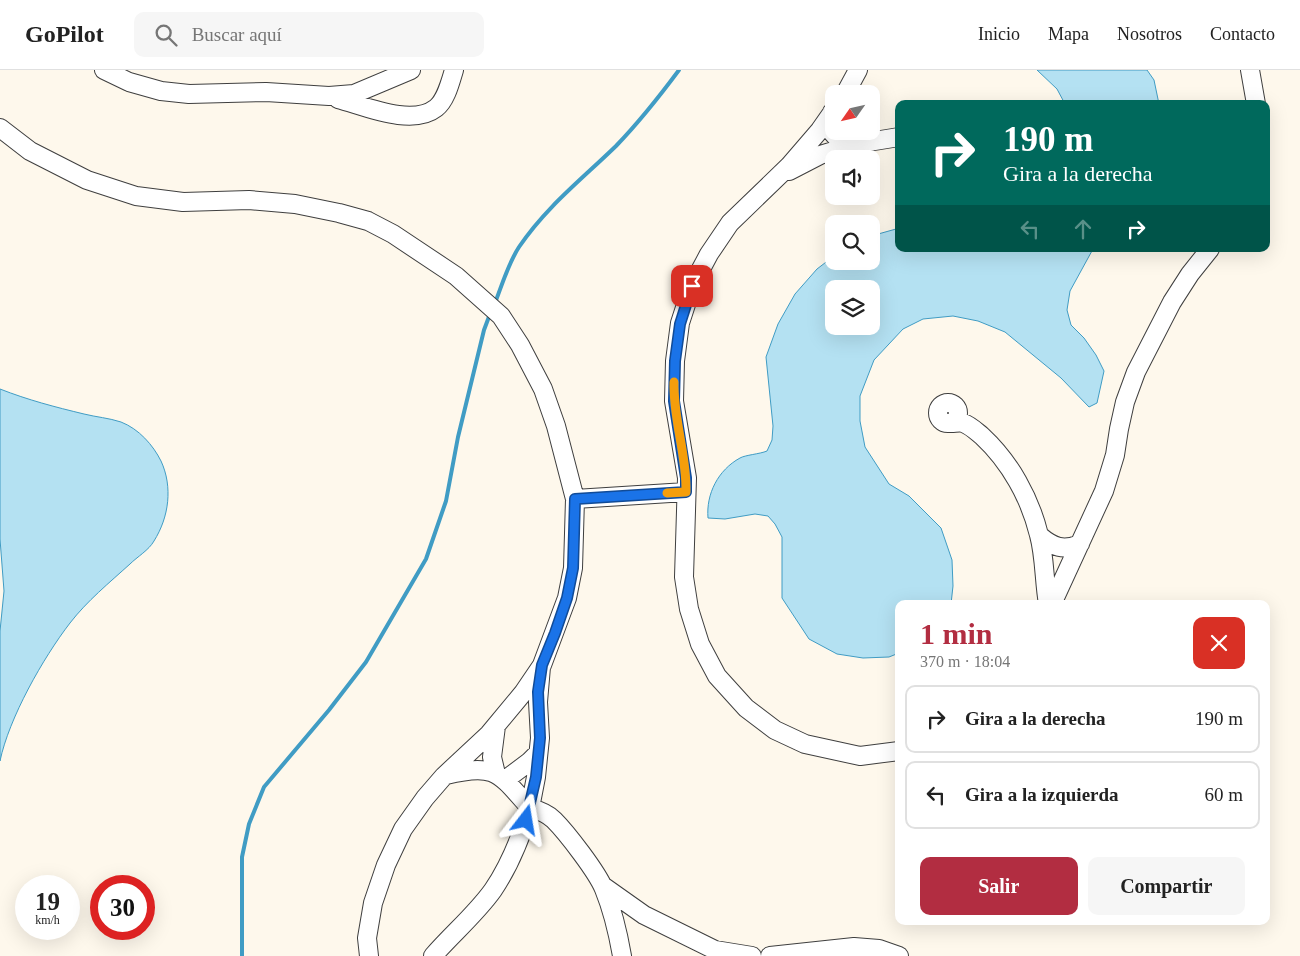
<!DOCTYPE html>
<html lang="es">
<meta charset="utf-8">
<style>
body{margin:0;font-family:"Times New Roman",serif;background:#f6f6f6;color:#222;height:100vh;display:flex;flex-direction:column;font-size:19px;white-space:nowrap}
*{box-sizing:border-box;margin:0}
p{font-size:16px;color:#767676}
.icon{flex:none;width:28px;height:28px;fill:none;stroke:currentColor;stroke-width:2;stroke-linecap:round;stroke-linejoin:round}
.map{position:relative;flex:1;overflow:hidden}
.side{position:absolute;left:895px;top:530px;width:375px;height:325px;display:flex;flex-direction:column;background:#fff;border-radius:10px;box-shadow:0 5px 20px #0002}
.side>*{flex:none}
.banner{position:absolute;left:895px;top:30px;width:375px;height:152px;border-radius:10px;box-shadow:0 5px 20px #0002;background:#00695c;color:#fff;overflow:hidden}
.needle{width:32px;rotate:236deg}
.tools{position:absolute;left:825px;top:15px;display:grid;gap:10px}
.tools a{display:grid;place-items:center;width:55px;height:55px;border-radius:10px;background:#fff;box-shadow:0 5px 20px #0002;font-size:25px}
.speed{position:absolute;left:15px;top:805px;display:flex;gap:10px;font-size:25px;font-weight:700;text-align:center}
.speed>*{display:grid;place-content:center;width:65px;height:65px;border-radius:50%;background:#fff;box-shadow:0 5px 20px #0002;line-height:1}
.speed small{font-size:12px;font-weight:400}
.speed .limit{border:8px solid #d22;background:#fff;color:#111}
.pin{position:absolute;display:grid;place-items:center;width:42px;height:42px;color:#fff;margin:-21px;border-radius:10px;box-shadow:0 2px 8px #0006}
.me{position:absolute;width:55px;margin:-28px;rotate:14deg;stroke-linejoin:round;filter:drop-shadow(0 0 4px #0008)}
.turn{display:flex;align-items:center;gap:18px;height:105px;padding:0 25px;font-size:22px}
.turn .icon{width:65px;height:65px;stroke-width:2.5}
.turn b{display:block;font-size:35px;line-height:42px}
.lanes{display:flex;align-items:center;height:48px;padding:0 25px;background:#0003;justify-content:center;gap:25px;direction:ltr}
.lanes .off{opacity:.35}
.round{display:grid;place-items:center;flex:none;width:52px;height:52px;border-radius:10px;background:#f6f6f6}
.summary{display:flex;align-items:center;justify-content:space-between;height:85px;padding:0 25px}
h1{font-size:30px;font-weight:700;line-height:38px;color:#b22d41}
.primary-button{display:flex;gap:10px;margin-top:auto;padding:10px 25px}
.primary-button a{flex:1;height:58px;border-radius:10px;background:#b22d41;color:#fff;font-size:20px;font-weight:700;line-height:58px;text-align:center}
.primary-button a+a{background:#f6f6f6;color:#222}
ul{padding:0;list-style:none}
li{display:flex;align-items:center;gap:15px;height:68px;margin:0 10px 8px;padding:0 15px;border:2px solid #e0e0e0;border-radius:10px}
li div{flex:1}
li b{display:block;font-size:19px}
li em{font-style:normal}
header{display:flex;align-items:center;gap:30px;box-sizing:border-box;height:70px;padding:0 25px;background:#fff;border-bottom:1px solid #e0e0e0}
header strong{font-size:24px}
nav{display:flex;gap:28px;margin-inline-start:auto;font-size:18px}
.search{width:350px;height:45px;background:#f6f6f6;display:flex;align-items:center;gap:12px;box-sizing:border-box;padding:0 18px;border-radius:10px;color:#767676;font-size:19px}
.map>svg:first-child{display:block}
</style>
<header>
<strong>GoPilot</strong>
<div class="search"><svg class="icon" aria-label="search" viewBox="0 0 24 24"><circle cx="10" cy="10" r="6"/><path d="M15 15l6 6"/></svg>Buscar aquí</div>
<nav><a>Inicio</a><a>Mapa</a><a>Nosotros</a><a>Contacto</a></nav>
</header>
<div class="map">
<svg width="1300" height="886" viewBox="0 0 1300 886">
<rect width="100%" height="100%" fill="#fef8ec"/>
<!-- water -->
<path fill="#b4e1f2" stroke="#409cc4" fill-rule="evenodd" d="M1037 0H1147L1154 10 1159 34H1065L1057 19Z
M896 159H899V179H1093L1070 221 1067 240 1071 255 1084 268 1096 285 1104 301 1097 333 1089 337 1061 308 1005 262 978 251 953 246 923 249 903 259 874 290 860 326V351L865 377 889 414 909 426 941 458 952 490 953 516 951 534H899V583L889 587 863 588 837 584 809 569 782 528V467L775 454 768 446 755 444 725 449 708 448C706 424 718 400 740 388 745 385 760 384 767 381L772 370 773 356 766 287 778 254 795 224 817 199 834 186V191H871V166ZM834 219H871V256H834Z
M0 319C28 330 55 337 84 344 96 347 109 348 121 352 139 359 153 375 161 391 173 417 169 447 154 471 149 480 137 487 130 494 109 513 87 531 70 553 43 588 9 648 0 691V561L4 521 0 469Z"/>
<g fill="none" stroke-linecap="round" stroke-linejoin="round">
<!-- stream -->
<path stroke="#409cc4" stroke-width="4" d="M495 233C502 215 508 194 519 177 546 137 582 109 616 76 639 52 659 27 679 0
M242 886V787L249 754 264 717 329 640 366 592 426 489 446 431 458 367 484 260 490 244"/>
<defs>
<path id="minor" d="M104 0 129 12 161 21 189 24 266 22 329 26 354 24 411 0
M1250 0 1256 34
M845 24 858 0
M338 29C365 36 412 57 436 38 446 30 450 13 454 0
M834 40 820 60 789 96 730 153 709 184 692 216 680 253 675 291 674 331 687 408 684 507 689 539 700 574 717 606 746 638 775 660 805 674 860 686 899 681
M832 42 830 60 838 69 856 74
M0 58 30 81 87 110 136 126 183 132 249 130 295 134 339 143 368 151 393 164 456 206 501 246 520 275 543 319 556 356 575 429 573 498 567 528 542 595 523 623 489 664 444 706 425 728 403 759 386 795 373 833 367 868 369 886
M789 101 820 85 856 74 899 67
M938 343a10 10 0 1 1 20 0a10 10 0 1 1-20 0Z
M952 353C955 353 960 352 963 353 970 355 977 362 982 366 1010 392 1030 428 1039 465 1045 487 1044 511 1048 534
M575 429 686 422
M1040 466C1053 477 1063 481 1080 474
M1052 534 1104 421 1115 385 1119 359 1125 332 1136 302 1172 232 1190 204 1210 179
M541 597 538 632 540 668 536 707 530 738C538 740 547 743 554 750 567 763 597 802 604 819 613 841 618 863 622 886
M496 704 492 687 496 656
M505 710 529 692 538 683
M603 816 644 845 715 880 721 886
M715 880 752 886
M433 886C452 864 476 844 493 820 510 795 521 767 530 738 498 702 495 693 446 705
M770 886 854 877 879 879 899 886"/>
</defs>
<!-- minor casing -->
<use href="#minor" stroke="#3f3f3f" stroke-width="20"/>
<!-- minor -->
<use href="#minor" stroke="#fff" stroke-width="18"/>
</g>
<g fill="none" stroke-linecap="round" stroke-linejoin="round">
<defs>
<path id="route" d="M526 750 536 707 540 668 538 622 542 595 555 563 567 528 573 498 575 429 686 422V408L674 331 675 291 680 254 692 216"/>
</defs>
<!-- route casing -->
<use href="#route" stroke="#114b97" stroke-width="12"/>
<!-- route -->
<use href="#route" stroke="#1a73e8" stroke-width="9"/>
<!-- slow -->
<path stroke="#f59e0b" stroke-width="9" d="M667 423 686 422C687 385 673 350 674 312"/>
</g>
</svg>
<div class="tools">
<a><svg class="needle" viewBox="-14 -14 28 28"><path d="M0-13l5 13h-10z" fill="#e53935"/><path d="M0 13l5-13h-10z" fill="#767676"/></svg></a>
<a><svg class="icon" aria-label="sound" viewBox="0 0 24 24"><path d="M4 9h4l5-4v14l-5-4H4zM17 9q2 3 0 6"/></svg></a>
<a><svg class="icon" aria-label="search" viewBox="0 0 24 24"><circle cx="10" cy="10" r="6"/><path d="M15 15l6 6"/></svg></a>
<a><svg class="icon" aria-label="layers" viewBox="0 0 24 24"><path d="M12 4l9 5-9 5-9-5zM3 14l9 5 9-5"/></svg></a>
</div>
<div class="speed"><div>19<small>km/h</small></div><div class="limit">30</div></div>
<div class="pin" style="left:692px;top:216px;background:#d93025"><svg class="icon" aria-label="arrive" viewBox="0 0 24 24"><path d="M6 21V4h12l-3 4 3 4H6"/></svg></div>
<svg class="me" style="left:526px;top:750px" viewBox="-20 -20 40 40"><path d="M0-17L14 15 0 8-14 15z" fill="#1a73e8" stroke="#fff" stroke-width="4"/></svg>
<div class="banner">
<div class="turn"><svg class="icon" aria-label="right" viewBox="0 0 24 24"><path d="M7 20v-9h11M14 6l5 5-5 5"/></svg><div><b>190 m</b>Gira a la derecha</div></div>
<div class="lanes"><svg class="icon off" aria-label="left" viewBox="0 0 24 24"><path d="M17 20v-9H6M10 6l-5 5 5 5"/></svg><svg class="icon off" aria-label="ahead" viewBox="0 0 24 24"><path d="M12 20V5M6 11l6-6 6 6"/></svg><svg class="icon" aria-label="right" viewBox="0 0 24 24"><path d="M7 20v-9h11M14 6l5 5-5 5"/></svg></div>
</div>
<section class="side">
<div class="summary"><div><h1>1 min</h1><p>370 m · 18:04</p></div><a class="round" style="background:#d93025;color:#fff"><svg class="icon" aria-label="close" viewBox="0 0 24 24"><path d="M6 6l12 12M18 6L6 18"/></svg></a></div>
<ul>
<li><svg class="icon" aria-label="right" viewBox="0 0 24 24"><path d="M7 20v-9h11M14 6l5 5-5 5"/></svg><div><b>Gira a la derecha</b></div><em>190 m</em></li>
<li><svg class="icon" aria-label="left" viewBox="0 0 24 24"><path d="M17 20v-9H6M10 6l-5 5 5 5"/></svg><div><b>Gira a la izquierda</b></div><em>60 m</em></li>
</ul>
<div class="primary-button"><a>Salir</a><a>Compartir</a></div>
</section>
</div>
